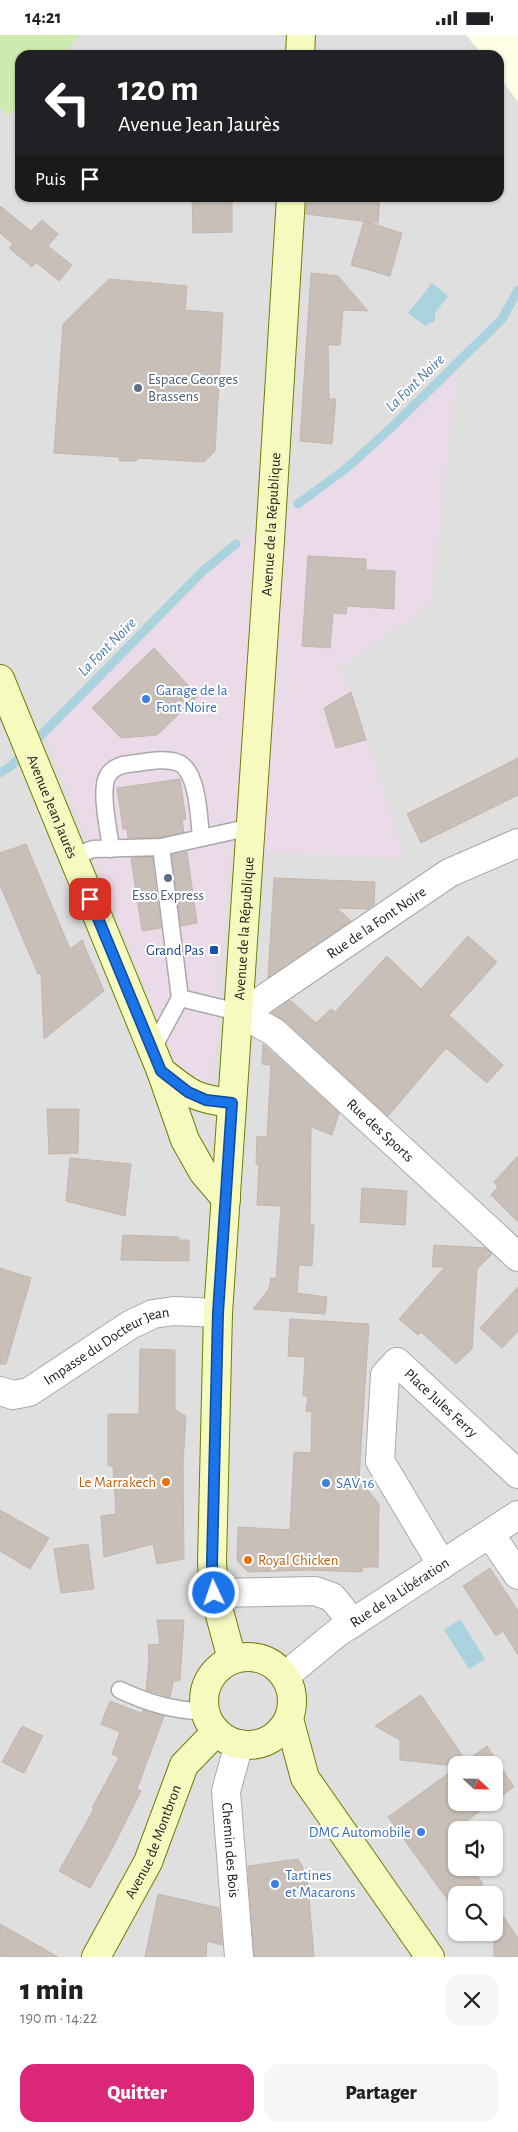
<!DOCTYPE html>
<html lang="fr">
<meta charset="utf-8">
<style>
body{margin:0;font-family:"Alegreya Sans",sans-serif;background:#f6f6f6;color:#202124;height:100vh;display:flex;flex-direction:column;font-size:19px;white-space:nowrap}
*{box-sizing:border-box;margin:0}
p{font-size:16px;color:#757577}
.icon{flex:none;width:28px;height:28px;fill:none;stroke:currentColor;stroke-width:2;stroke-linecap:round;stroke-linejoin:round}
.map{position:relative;height:1922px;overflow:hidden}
.sheet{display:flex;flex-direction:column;background:#fff;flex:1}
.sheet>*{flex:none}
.hud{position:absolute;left:15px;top:15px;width:489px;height:152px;border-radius:15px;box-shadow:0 1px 4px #0004;background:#202124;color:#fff;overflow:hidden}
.needle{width:32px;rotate:112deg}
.fabs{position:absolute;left:448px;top:1721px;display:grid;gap:10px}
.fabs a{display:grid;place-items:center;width:55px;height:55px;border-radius:10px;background:#fff;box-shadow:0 1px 4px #0004;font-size:25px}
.pin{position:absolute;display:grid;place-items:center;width:42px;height:42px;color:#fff;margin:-21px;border-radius:10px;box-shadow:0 2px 8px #0006}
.me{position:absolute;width:55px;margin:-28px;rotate:357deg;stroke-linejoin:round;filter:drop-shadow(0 0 4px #0008)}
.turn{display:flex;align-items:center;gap:18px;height:105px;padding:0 20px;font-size:22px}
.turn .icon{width:65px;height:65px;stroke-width:2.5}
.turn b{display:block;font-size:35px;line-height:42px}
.then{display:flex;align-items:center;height:48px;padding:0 20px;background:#0003;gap:10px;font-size:19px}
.round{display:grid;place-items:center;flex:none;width:52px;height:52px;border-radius:15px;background:#f6f6f6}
.summary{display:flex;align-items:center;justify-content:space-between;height:85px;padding:0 20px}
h1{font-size:30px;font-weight:800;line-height:38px}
.action{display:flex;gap:10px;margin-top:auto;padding:10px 20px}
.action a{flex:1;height:58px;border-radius:15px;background:#db2777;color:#fff;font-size:20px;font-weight:800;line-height:58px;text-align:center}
.action a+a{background:#f6f6f6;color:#202124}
.status{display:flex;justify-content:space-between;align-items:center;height:35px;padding:0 25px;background:#fff;direction:ltr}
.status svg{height:14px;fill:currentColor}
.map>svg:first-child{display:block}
</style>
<div class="status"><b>14:21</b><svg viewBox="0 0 49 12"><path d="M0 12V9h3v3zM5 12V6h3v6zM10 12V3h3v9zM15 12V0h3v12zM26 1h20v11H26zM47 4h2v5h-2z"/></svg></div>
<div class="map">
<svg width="518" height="1922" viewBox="0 0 518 1922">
<rect width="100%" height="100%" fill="#f2efe9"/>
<!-- residential -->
<path fill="#e0dfdf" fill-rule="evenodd" d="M0 0H518V1922H0ZM20 20H499V162H20ZM456 1730H494V1768H456ZM456 1795H494V1832H456ZM456 1860H494V1898H456Z"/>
<!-- industrial -->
<path fill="#ebdbe8" d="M458 327 430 570 338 634 351 657 405 824 230 815 212 1048 192 1045 176 1031 44 696 94 648 203 536 236 509 297 469 348 432Z"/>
<!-- education -->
<path fill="#ffffe5" d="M466 0H518V67L499 41V20H483Z"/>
<!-- grass -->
<path fill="#cdebb0" d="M0 0H79L62 20H20V69L10 81 0 73Z"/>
<!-- water -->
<path fill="#aad3df" d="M432 248 448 261 435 278V286L425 291 408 278Z
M460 1584 485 1624 469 1634 444 1595Z"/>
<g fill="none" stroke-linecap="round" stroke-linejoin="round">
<!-- stream -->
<path stroke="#aad3df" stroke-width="9" d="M298 469 348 432 394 390 502 284 518 255
M0 738 11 731 203 536 236 509"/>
</g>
<!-- building -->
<path fill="#c7bfb8" stroke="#c4b6ab" d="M192 162H232V197L193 198Z
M307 162H380L378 188 306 179Z
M0 171 31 196 42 185 58 199 48 211 72 230 59 246 36 227 32 232 9 213 13 209 0 198Z
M364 186 402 198 390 241 351 230Z
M311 238 338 241 368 276 343 275 340 310H328L329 364H336L332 409 300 406Z
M109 244 187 251 185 275 223 278 215 416 204 427 139 423 136 426H120L119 422 54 418 63 289Z
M308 521 366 524V535L395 536 394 574 347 571 346 579 333 578 330 613 302 611Z
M154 613 198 661 157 700 121 703 92 673Z
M351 657 366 705 336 713 324 673Z
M518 723V760L421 808 407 779Z
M180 744 186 784 182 785 184 797 160 802 128 803 127 794H123L117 753Z
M26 809 70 914 82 905 104 956 44 1004 41 939H38L0 850V818Z
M187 817 197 888 181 891 172 820Z
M152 822 161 893 142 896 131 823Z
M274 843 375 847 374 870 368 874 337 873 351 886 268 943Z
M468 901 497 927 449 980 503 1030 487 1048 446 1013 388 1081 285 986 272 978 290 965 316 988 331 974 335 977 387 921 421 954Z
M263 1009 339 1078 332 1100 311 1092 310 1190H314L312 1231 299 1230 297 1258 327 1262 325 1279 253 1274 269 1254 271 1243 276 1244 281 1171 257 1170 259 1130 256 1129 257 1101 267 1102 271 1030 262 1029Z
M47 1074H79L78 1118 49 1119Z
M518 1121V1187L491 1160 498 1152 494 1147Z
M70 1123 131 1129 125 1181 66 1166Z
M362 1153 407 1156 405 1190 360 1187Z
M123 1200 179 1202V1205H189V1226L121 1225Z
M434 1210 486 1213 492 1219 477 1234 472 1314 456 1329 421 1297 418 1300 399 1284 445 1232H432Z
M0 1233 31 1243 6 1329H0Z
M518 1252V1296L502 1313 480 1293Z
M290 1284 369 1289 359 1444 379 1469 378 1532H363L362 1537 308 1535 248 1537 237 1526 238 1492 290 1495 294 1417 311 1418 312 1377 306 1376 308 1361H303L305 1322 288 1321Z
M140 1314 175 1315V1375L186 1381 183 1429 184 1524 157 1529 153 1509 104 1522 101 1481 116 1479 113 1431H108V1379H139Z
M0 1475 49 1503 30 1534 0 1516Z
M88 1509 94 1554 61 1558 54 1514Z
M490 1533 518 1576V1620L503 1596 496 1601 463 1551Z
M157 1585H184L180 1645 173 1647 170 1662 146 1655 149 1625 148 1610 160 1609Z
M421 1660 466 1726 487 1711 514 1752 494 1766V1730L456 1731 400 1725V1705L375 1691Z
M110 1666 143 1679V1675L164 1681 137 1754 141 1756 112 1814 90 1853 59 1836 94 1774 92 1773 119 1723 112 1719 120 1697 101 1689Z
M22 1691 43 1701 24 1738 2 1727Z
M456 1733V1768H492L456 1793V1832H471L483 1849 468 1860H456V1868L452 1871 388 1782Z
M298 1824 307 1840 314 1922H254L248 1831Z
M158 1859 219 1873 222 1910 207 1906 206 1922H145Z
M494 1868 518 1903V1922H494Z
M0 1889 58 1922H0Z"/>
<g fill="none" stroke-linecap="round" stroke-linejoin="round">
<defs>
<path id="service" d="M161 812 180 963 238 977
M111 814C109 795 100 759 107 742 113 730 126 729 137 728 150 726 166 723 179 728 198 737 199 783 201 802
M72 822 93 814 161 812 251 792
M152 1015 180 963
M120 1655C150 1669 173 1675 206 1677"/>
<g id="minor">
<path id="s1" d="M238 977 274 997 518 1222"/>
<path id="s2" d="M238 977 261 966 449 838 518 808"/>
<path id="s3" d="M0 1356 13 1360 29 1357 130 1290 153 1279 174 1276 218 1278"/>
<path d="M490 1499 518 1540"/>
<path id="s4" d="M442 1530 380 1426 385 1340 397 1327 518 1439"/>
<path d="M214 1558 315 1556 332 1562 353 1588"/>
<path id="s5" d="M285 1641 337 1598 518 1480"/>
<path id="s6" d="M239 1709 226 1756 239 1922"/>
</g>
<g id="secondary">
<path d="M300 20 301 0"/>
<path id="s7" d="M0 644 161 1036 185 1105 203 1137 226 1164"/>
<path d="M161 1036C190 1059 195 1064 232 1068"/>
<circle cx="248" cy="1666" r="44"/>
<path id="s8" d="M232 1624 214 1558 212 1527 218 1278 270 505 291 162"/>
<path d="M289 1684 305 1743 430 1922"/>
<path id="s9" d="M96 1922 148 1827 184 1730 216 1697"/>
</g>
</defs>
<!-- service casing -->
<use href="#service" stroke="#a9a9a9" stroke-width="19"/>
<!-- minor casing -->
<use href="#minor" stroke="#a9a9a9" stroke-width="30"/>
<!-- secondary casing -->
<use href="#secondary" stroke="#707d05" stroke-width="30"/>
<!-- service -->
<use href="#service" stroke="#fff" stroke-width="16"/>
<!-- minor -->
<use href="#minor" stroke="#fff" stroke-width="28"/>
<!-- secondary -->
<use href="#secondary" stroke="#f7fabf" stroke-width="28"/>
</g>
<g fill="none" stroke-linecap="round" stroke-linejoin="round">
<defs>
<path id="route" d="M90 864 161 1036 188 1057 206 1065 232 1068 218 1278 212 1528 214 1558"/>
</defs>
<!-- route casing -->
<use href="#route" stroke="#114b97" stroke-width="12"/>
<!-- route -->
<use href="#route" stroke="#1a73e8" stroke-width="9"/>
</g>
<!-- markers -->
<g fill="#5c6f8a" stroke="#fff" stroke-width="2">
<circle cx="138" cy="353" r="5"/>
<circle cx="168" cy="843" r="5"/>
</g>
<g fill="#3f7fe0" stroke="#fff" stroke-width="2">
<circle cx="146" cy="664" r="5"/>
<circle cx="326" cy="1448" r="5"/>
<circle cx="421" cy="1797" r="5"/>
<circle cx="275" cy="1849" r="5"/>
</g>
<rect fill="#1a4fb4" stroke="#fff" stroke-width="2" x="209" y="910" width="10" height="10" rx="2.5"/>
<g fill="#e8710a" stroke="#fff" stroke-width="2">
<circle cx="166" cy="1447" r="5"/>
<circle cx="248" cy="1525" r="5"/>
</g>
<g text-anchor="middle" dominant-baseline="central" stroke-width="4" stroke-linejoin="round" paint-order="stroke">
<!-- service labels -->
<g font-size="15" fill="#4e5e75" stroke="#fff" text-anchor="start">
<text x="148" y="344">Espace Georges<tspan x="148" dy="17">Brassens</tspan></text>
<text x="168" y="860" text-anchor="middle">Esso Express</text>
</g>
<!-- street labels -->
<g font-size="15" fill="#222" stroke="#fff">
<text stroke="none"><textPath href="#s8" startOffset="1139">Avenue de la République</textPath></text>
<text stroke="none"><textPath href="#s7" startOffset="138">Avenue Jean Jaurès</textPath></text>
<text stroke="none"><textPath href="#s2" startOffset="165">Rue de la Font Noire</textPath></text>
<text stroke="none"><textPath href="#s8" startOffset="734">Avenue de la République</textPath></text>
<text stroke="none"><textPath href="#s1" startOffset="186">Rue des Sports</textPath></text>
<text stroke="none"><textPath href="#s3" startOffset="121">Impasse du Docteur Jean</textPath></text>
<text stroke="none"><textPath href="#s4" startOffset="285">Place Jules Ferry</textPath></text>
<text stroke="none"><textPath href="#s5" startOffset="142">Rue de la Libération</textPath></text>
<text stroke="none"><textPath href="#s9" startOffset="129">Avenue de Montbron</textPath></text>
<text stroke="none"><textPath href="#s6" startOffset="108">Chemin des Bois</textPath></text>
</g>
<!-- shop labels -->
<g font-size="15" fill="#366cbe" stroke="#fff" text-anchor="start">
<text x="156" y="655">Garage de la<tspan x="156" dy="17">Font Noire</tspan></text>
<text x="336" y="1448">SAV 16</text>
<text x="411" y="1797" text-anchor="end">DMG Automobile</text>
<text x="285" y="1840">Tartines<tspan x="285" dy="17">et Macarons</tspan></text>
</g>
<!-- transit labels -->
<g font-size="15" fill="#164399" stroke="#fff" text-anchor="end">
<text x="204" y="915">Grand Pas</text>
</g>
<!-- food labels -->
<g font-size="15" fill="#c56008" stroke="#fff" text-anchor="end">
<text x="156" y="1447">Le Marrakech</text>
<text x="258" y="1525" text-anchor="start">Royal Chicken</text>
</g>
<!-- water labels -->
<g font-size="16" font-style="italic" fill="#4a7aab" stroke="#fff">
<text transform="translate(415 348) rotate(-44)">La Font Noire</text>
<text transform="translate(107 612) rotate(-45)">La Font Noire</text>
</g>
</g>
</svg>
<div class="fabs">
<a><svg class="needle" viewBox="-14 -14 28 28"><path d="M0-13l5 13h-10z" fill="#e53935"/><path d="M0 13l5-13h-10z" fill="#757577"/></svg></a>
<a><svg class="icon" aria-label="sound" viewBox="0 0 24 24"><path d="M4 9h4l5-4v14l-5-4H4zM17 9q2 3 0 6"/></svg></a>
<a><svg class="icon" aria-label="search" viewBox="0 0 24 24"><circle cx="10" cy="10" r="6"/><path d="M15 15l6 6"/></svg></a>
</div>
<div class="pin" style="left:90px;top:864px;background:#d93025"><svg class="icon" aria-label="arrive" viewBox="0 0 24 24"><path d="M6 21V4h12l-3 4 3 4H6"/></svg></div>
<svg class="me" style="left:214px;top:1558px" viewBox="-20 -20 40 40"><circle r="17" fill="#1a73e8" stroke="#fff" stroke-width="3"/><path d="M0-11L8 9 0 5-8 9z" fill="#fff"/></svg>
<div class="hud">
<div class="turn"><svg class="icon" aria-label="left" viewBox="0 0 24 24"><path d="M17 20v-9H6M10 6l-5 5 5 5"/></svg><div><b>120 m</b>Avenue Jean Jaurès</div></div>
<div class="then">Puis<svg class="icon" aria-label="arrive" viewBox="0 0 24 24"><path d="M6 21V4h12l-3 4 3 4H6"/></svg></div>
</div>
</div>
<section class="sheet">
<div class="summary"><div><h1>1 min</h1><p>190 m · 14:22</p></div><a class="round"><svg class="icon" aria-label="close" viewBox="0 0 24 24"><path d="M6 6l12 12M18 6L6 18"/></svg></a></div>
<div class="action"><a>Quitter</a><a>Partager</a></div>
</section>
